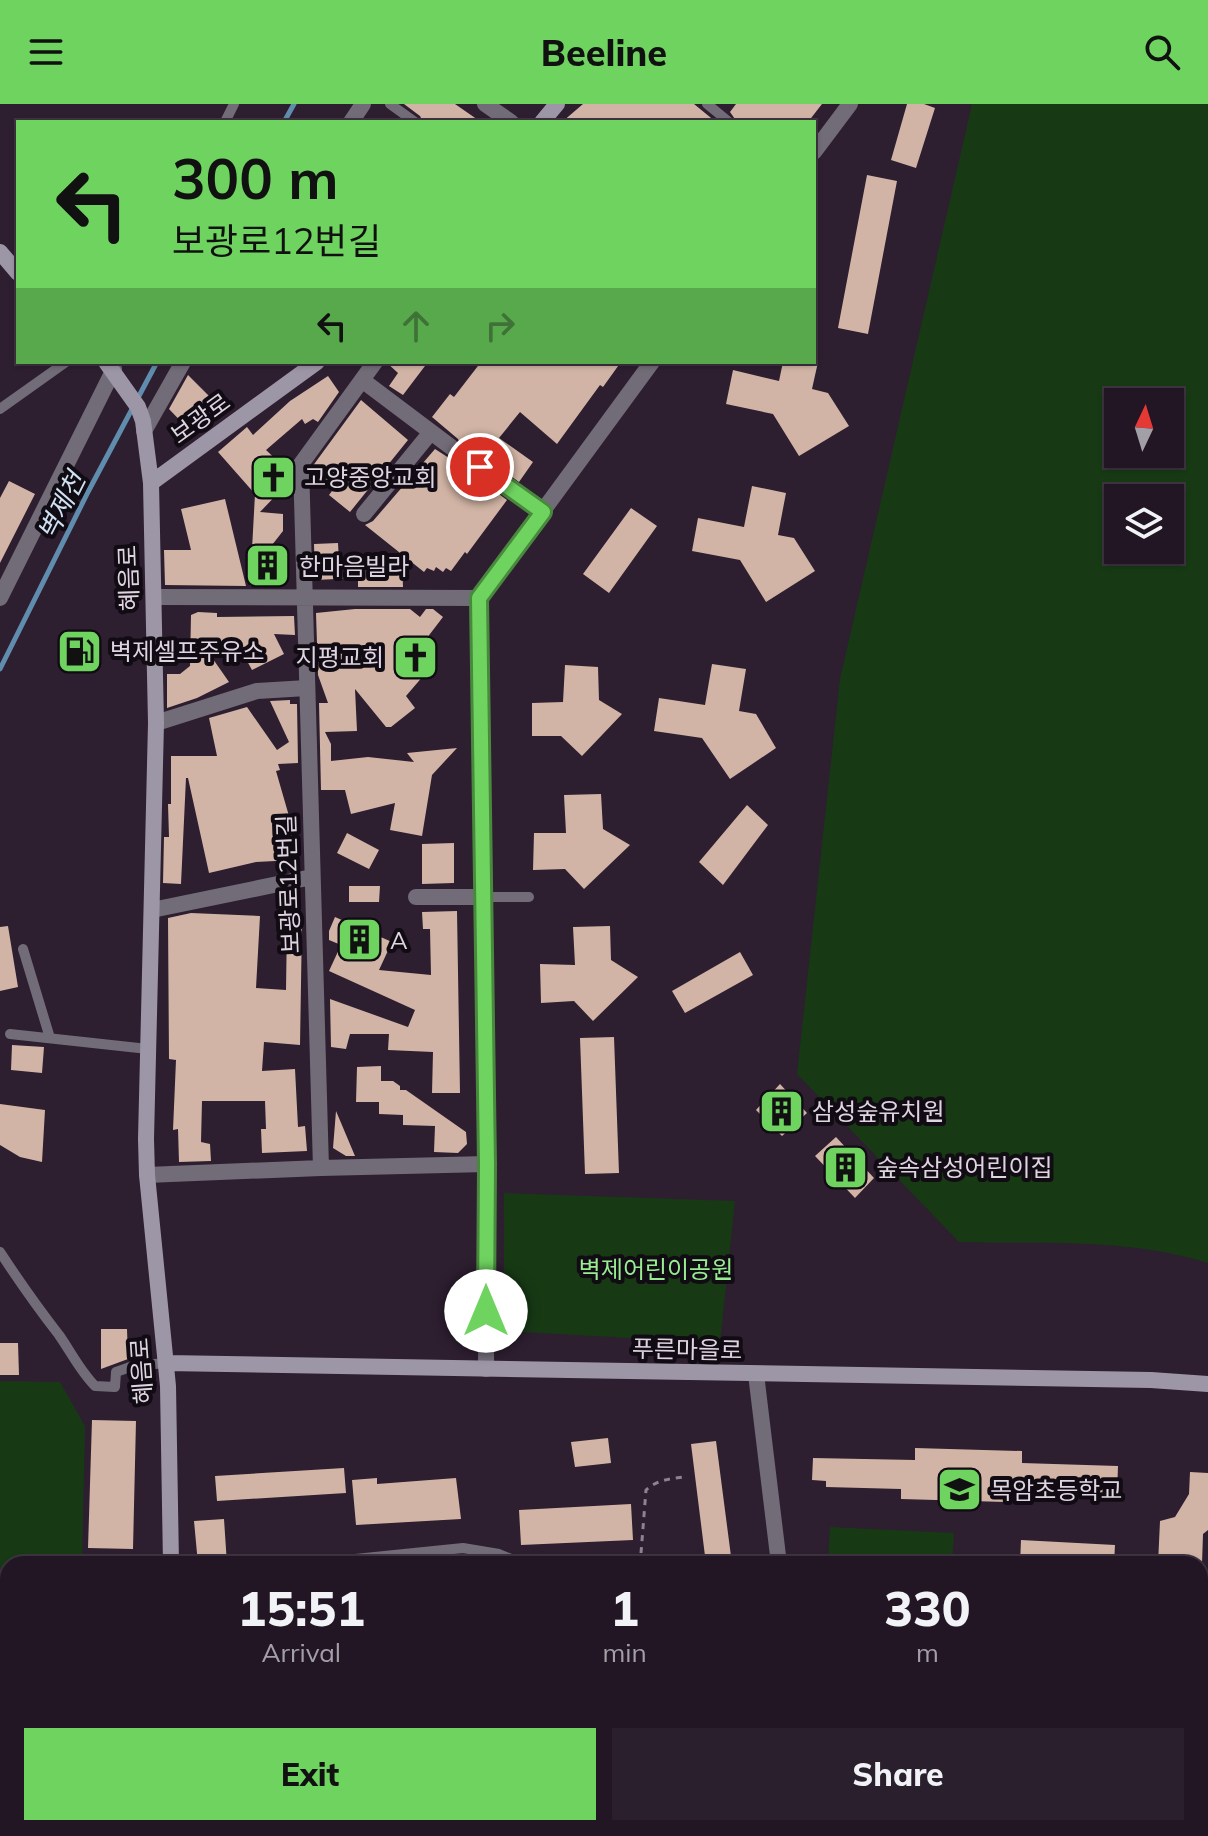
<!DOCTYPE html>
<meta charset="utf-8">
<style>
body{margin:0;font-family:Mulish,"Noto Sans KR",sans-serif;background:#2a1f2c;color:#f1f3f6;height:100vh;display:flex;flex-direction:column;font-size:30px;white-space:nowrap}
*{box-sizing:border-box;margin:0}
p{font-size:26px;color:#a29fa6}
.icon{flex:none;width:44px;height:44px;fill:none;stroke:currentColor;stroke-width:2;stroke-linecap:round;stroke-linejoin:round}
.map{position:relative;flex:1;overflow:hidden}
.drawer{position:absolute;left:0px;top:1452px;width:1208px;height:280px;display:flex;flex-direction:column;background:#221624;border-radius:24px 24px 0 0;box-shadow:0 2px 6px #0004,0 0 0 2px #3f3541}
.drawer>*{flex:none}
.banner{position:absolute;left:16px;top:16px;width:800px;height:244px;border-radius:0px;box-shadow:0 2px 6px #0004,0 0 0 2px #3f3541;background:#6fd35f;color:#111;overflow:hidden}
.needle{width:52px;rotate:4deg}
.controls{position:absolute;left:1104px;top:284px;display:grid;gap:16px}
.controls a{display:grid;place-items:center;width:80px;height:80px;border-radius:0px;background:#221624;box-shadow:0 2px 6px #0004,0 0 0 2px #3f3541;font-size:40px}
.pin{position:absolute;display:grid;place-items:center;width:68px;height:68px;color:#fff;margin:-34px;border:4px solid #fff;border-radius:50%;box-shadow:0 2px 8px #0007}
.me{position:absolute;width:88px;margin:-44px;rotate:0deg;stroke-linejoin:round;filter:drop-shadow(0 0 6px #0008)}
.turn{display:flex;align-items:center;gap:28px;height:168px;padding:0 24px;font-size:36px}
.turn .icon{width:104px;height:104px;stroke-width:2.5}
.turn b{display:block;font-size:56px;line-height:68px}
.lanes{display:flex;align-items:center;height:76px;padding:0 24px;background:#0003;justify-content:center;gap:40px;direction:ltr}
.lanes .off{opacity:.35}
.eta{display:flex;justify-content:space-evenly;align-items:center;height:136px;text-align:center}
.eta b{font-size:48px;font-weight:800;line-height:56px}
.cta{display:flex;gap:16px;margin-top:auto;padding:16px 24px}
.cta a{flex:1;height:92px;border-radius:0px;background:#6fd35f;color:#111;font-size:32px;font-weight:800;line-height:92px;text-align:center}
.cta a+a{background:#2a1f2c;color:#f1f3f6}
header{display:flex;justify-content:space-between;align-items:center;height:104px;padding:0 24px;background:#6fd35f;color:#111;font-size:36px;font-weight:800}
.map>svg:first-child{display:block}
</style>
<header><svg class="icon" aria-label="menu" viewBox="0 0 24 24"><path d="M4 6h16M4 12h16M4 18h16"/></svg>Beeline<svg class="icon" aria-label="search" viewBox="0 0 24 24"><circle cx="10" cy="10" r="6"/><path d="M15 15l6 6"/></svg></header>
<div class="map">
<svg width="1208" height="1732" viewBox="0 0 1208 1732">
<rect width="100%" height="100%" fill="#2d1e30"/>
<!-- green -->
<path fill="#173a15" fill-rule="evenodd" d="M972 0H1208V1159C1128 1134 1042 1140 959 1138L797 970 840 575ZM1118 298H1170V350H1118ZM1170 394V446H1118V394Z
M504 1089 735 1097 720 1239 504 1227Z
M0 1277 60 1278 85 1322 82 1460H8V1471L0 1472Z
M830 1423 954 1429 952 1460H828Z
M0 1626H8V1724H131L132 1732H0Z
M414 1724H490L491 1730 415 1732Z"/>
<g fill="none" stroke-linecap="round" stroke-linejoin="round">
<!-- stream -->
<path stroke="#608dad" stroke-width="5" d="M284 18 294 0
M0 565 88 388 157 258"/>
</g>
<!-- building -->
<path fill="#d1b4a5" d="M404 0H455L481 18H423L420 12Z
M583 0H694L716 18H562Z
M736 0H822L808 18H737L730 8Z
M907 0H924L935 4 916 64 891 56Z
M867 71 897 77 868 230 838 224Z
M386 258H428L403 291 389 282 398 269Z
M481 258H621L603 283 600 281 557 340 520 308 499 334 533 358 519 378 486 354 476 353 472 356 469 363 473 371 507 396 467 450 465 448 451 467 446 464 443 468 436 463 434 467 427 464 424 468 365 421 373 417 435 345 449 354 460 349 462 344 458 335 432 313 450 290 454 293Z
M783 258H818L812 285 828 289 849 322 799 352 773 310 726 300 733 266 779 277Z
M188 271 219 302 192 329 169 305Z
M328 272 339 288 318 318 313 315 305 320 302 315 266 346 287 366 286 381 260 408 283 410V427L272 441H283L284 482H250L255 390 218 348 247 323 253 331 290 297Z
M361 296 408 336 350 408 329 391 332 387 312 372V363Z
M9 377 35 390 0 459V394Z
M752 382 786 389 778 431 794 434 815 467 766 498 740 456 692 447 698 414 744 423Z
M225 395 246 482 165 481 164 446H191L181 405Z
M631 404 657 422 609 489 583 470Z
M338 439 339 458 402 456 403 483H358V474L315 476 314 440Z
M355 505H410L420 513 426 505H433L443 513 420 543 436 557 406 592 415 604 391 623H386L355 585 357 627 325 628 331 640V657L368 653 414 658 407 649 457 644 432 671 422 732 390 726 395 699 351 710 345 686H321L319 599H328L318 571 316 509Z
M198 508 217 509V513L294 512 295 531 274 530 284 550 252 566 240 544 206 545 229 578 197 594 167 604V570H180L190 562 191 511Z
M712 560 746 565 739 607 756 610 776 644 730 675 702 634 654 627 659 594 705 601Z
M565 561 598 563 599 596 622 610 582 652 561 632H532V599L563 598Z
M290 596V600H297L298 659 278 660 280 666 276 667 291 719 294 756 256 758 209 769 188 674H186L181 780 163 779 164 733H169L168 700H171V652H217L209 614 247 603 277 646 289 638 270 597Z
M601 690 603 725 630 741 584 785 565 765 533 766 534 729H566L564 691Z
M747 701 768 721 723 781 699 758Z
M347 729 379 746 369 765 337 749Z
M454 739V779L422 780V740Z
M349 782H380L379 798H349Z
M457 807 460 989H432L433 948 388 946 389 930H350L346 945 331 943 330 895 408 923 415 906 329 867 341 841 329 836V827L335 813 392 838 379 866 431 871 430 825H423L422 808Z
M191 809 260 812 256 884 286 886 287 818H302L300 941 264 938 262 967 295 965 298 1023 305 1022 307 1047 262 1049 261 1025H266L265 997H202L201 1038 210 1040 211 1057 179 1058 178 1025 173 1026 176 956 169 955 168 814Z
M8 822 18 883 0 887V823Z
M610 822 611 856 638 873 593 917 574 897 541 899 540 860 575 861 573 823Z
M740 848 753 871 685 909 672 887Z
M614 933 619 1069 585 1070 580 934Z
M12 941 44 943 42 969 11 966Z
M381 962V977H393L400 982V986H406L466 1028 467 1040 458 1049 434 1048 435 1022 403 1021V1011L379 1010V998H356L357 963Z
M780 980 807 1009 782 1032 756 1006Z
M0 1000 45 1006 42 1058 20 1053 0 1041Z
M336 1007 355 1052H346L333 1044Z
M836 1033 874 1074 855 1094 815 1052Z
M101 1225H127L128 1255 101 1265Z
M0 1239H18L19 1271H0Z
M92 1316 136 1317 133 1445 88 1444Z
M608 1334 611 1359 575 1363 571 1338Z
M716 1337 732 1460H706L691 1340Z
M915 1344 1022 1347V1359L1118 1362 1117 1392 1005 1389V1398L901 1395V1385L826 1383V1377L812 1376 813 1354 915 1356Z
M344 1364 346 1389 217 1397 215 1372Z
M1190 1368 1208 1369V1426L1203 1430 1202 1460H1158L1160 1417 1175 1413 1189 1390Z
M377 1374V1380L456 1374 461 1415 356 1421 352 1376Z
M631 1400 633 1436 521 1441 519 1406Z
M224 1415 227 1460H198L194 1417Z
M1021 1436 1115 1441 1114 1460H1020Z"/>
<g fill="none" stroke-linecap="round" stroke-linejoin="round">
<!-- path -->
<path stroke="#8e8290" stroke-width="3" stroke-dasharray="6 6" stroke-linecap="butt" d="M641 1449 646 1386C657 1376 668 1375 683 1373"/>
<!-- service -->
<path stroke="#716c77" stroke-width="10" d="M390 0 415 18
M707 0 729 18
M225 18 234 0
M0 305 66 258
M483 793H529
M23 845 50 934
M10 930 148 945
M0 1148C19 1177 38 1204 59 1231 71 1248 80 1267 95 1282L115 1283 116 1268 133 1262 166 1259
M306 1460 463 1444 499 1450 523 1460
M278 1724V1732
M908 1732 913 1724
M966 1732 970 1724"/>
<!-- minor -->
<path stroke="#716c77" stroke-width="16" d="M485 0 511 18
M351 18 363 0
M362 276 451 343
M144 327 183 258
M480 363 543 408
M364 410 431 328
M154 493 479 494
M0 494 114 265
M156 619 257 587 307 584
M416 793H483
M152 806 312 773
M321 1064 301 360 375 258
M147 1071 321 1064 487 1060
M756 1270 779 1460
M1200 1629H1208"/>
<!-- tertiary -->
<path stroke="#716c77" stroke-width="16" d="M814 48 850 0
M486 1265 487 1060 479 494 652 258"/>
<!-- secondary -->
<path stroke="#9d96a7" stroke-width="16" d="M542 18 557 0
M0 148 18 169
M106 258 138 303 143 317 151 379 156 619 146 1035 147 1071 168 1282 171 1460
M151 379 317 258
M166 1259 1151 1276 1208 1280
M181 1724V1732"/>
</g>
<g fill="none" stroke-linecap="round" stroke-linejoin="round">
<defs>
<path id="route" d="M480 363 543 408 479 494 487 1060 486 1207"/>
</defs>
<!-- route casing -->
<use href="#route" stroke="#48893e" stroke-width="20"/>
<!-- route -->
<use href="#route" stroke="#6fd35f" stroke-width="14"/>
</g>
<!-- icons -->
<defs>
<symbol id="church-square" viewBox="-11 -11 22 22"><rect x="-9" y="-9" width="18" height="18" rx="4" fill="#6fd35f" stroke="#110b13"/><path d="M-1.2-6h2.4v3.5h3.3v2.4h-3.3V6h-2.4V-.1h-3.3v-2.4h3.3Z" fill="#111"/></symbol>
<symbol id="building-square" viewBox="-11 -11 22 22"><rect x="-9" y="-9" width="18" height="18" rx="4" fill="#6fd35f" stroke="#110b13"/><path d="M-4-6H4V6H1V3H-1V6H-4ZM-2.5-4.3h1.7v1.8h-1.7ZM.8-4.3h1.7v1.8H.8ZM-2.5-1h1.7V.8h-1.7ZM.8-1h1.7V.8H.8Z" fill="#111"/></symbol>
<symbol id="fuel-square" viewBox="-11 -11 22 22"><rect x="-9" y="-9" width="18" height="18" rx="4" fill="#6fd35f" stroke="#110b13"/><path d="M-5.5-6h7V0h2V4h1.3V-2.5L3-4.5l.8-.8L6-3V5H2.5V1h-1V6h-7ZM-4.2-4.7v3.2H.2V-4.7Z" fill="#111"/></symbol>
<symbol id="school-square" viewBox="-11 -11 22 22"><rect x="-9" y="-9" width="18" height="18" rx="4" fill="#6fd35f" stroke="#110b13"/><path d="M0-5L7-2L0 1L-7-2ZM-4 1L0 2.5L4 1V4Q0 6-4 4Z" fill="#111"/></symbol>
</defs>
<g fill-rule="evenodd">
<use href="#church-square" x="248" y="348" width="51" height="51"/>
<use href="#building-square" x="242" y="436" width="51" height="51"/>
<use href="#fuel-square" x="54" y="522" width="51" height="51"/>
<use href="#church-square" x="390" y="528" width="51" height="51"/>
<use href="#building-square" x="334" y="810" width="51" height="51"/>
<use href="#building-square" x="756" y="982" width="51" height="51"/>
<use href="#building-square" x="820" y="1038" width="51" height="51"/>
<use href="#school-square" x="934" y="1360" width="51" height="51"/>
</g>
<g text-anchor="middle" dominant-baseline="central" stroke-width="8" stroke-linejoin="round" paint-order="stroke">
<!-- street labels -->
<g font-size="24" fill="#dfd5e1" stroke="#110b13">
<text transform="translate(200 314) rotate(-36)">보광로</text>
<text transform="translate(128 474) rotate(-92)">혜음로</text>
<text transform="translate(288 780) rotate(-92)">보광로12번길</text>
<text transform="translate(687 1245) rotate(1)">푸른마을로</text>
<text transform="translate(141 1267) rotate(-94)">혜음로</text>
</g>
<!-- poi labels -->
<g font-size="24" fill="#dfd5e1" stroke="#110b13" text-anchor="start">
<text x="304" y="373">고양중앙교회</text>
<text x="299" y="462">한마음빌라</text>
<text x="110" y="547">벽제셀프주유소</text>
<text x="384" y="553" text-anchor="end">지평교회</text>
<text x="390" y="836">A</text>
<text x="812" y="1007">삼성숲유치원</text>
<text x="876" y="1063">숲속삼성어린이집</text>
<text x="990" y="1386">목암초등학교</text>
</g>
<!-- park labels -->
<g font-size="24" fill="#98ec91" stroke="#110b13">
<text x="656" y="1165">벽제어린이공원</text>
</g>
<!-- water labels -->
<g font-size="26" font-style="italic" fill="#cee2f1" stroke="#110b13">
<text transform="translate(61 402) rotate(-63)">벽제천</text>
</g>
</g>
</svg>
<div class="controls">
<a><svg class="needle" viewBox="-14 -14 28 28"><path d="M0-13l5 13h-10z" fill="#e53935"/><path d="M0 13l5-13h-10z" fill="#a29fa6"/></svg></a>
<a><svg class="icon" aria-label="layers" viewBox="0 0 24 24"><path d="M12 4l9 5-9 5-9-5zM3 14l9 5 9-5"/></svg></a>
</div>
<div class="pin" style="left:480px;top:363px;background:#d93025"><svg class="icon" aria-label="arrive" viewBox="0 0 24 24"><path d="M6 21V4h12l-3 4 3 4H6"/></svg></div>
<svg class="me" style="left:486px;top:1207px" viewBox="-20 -20 40 40"><circle r="19" fill="#fff"/><path d="M0-13L10 11 0 6-10 11z" fill="#6fd35f"/></svg>
<div class="banner">
<div class="turn"><svg class="icon" aria-label="left" viewBox="0 0 24 24"><path d="M17 20v-9H6M10 6l-5 5 5 5"/></svg><div><b>300 m</b>보광로12번길</div></div>
<div class="lanes"><svg class="icon" aria-label="left" viewBox="0 0 24 24"><path d="M17 20v-9H6M10 6l-5 5 5 5"/></svg><svg class="icon off" aria-label="ahead" viewBox="0 0 24 24"><path d="M12 20V5M6 11l6-6 6 6"/></svg><svg class="icon off" aria-label="right" viewBox="0 0 24 24"><path d="M7 20v-9h11M14 6l5 5-5 5"/></svg></div>
</div>
<section class="drawer">
<div class="eta">
<div><b>15:51</b><p>Arrival</p></div>
<div><b>1</b><p>min</p></div>
<div><b>330</b><p>m</p></div>
</div>
<div class="cta"><a>Exit</a><a>Share</a></div>
</section>
</div>
